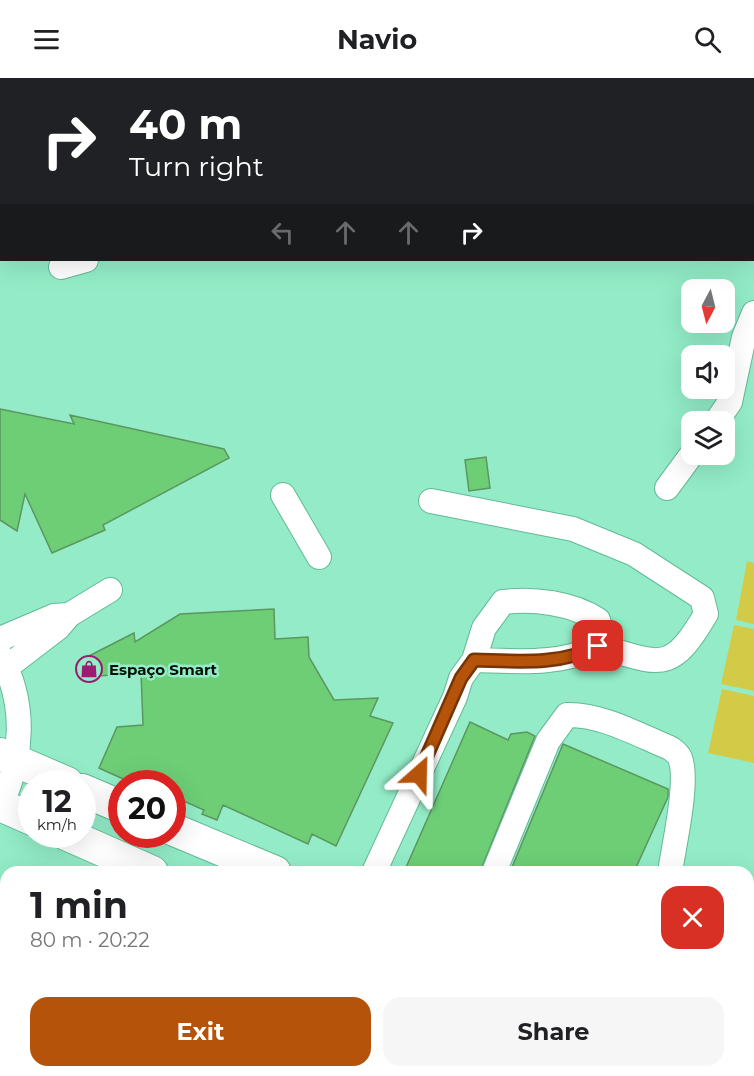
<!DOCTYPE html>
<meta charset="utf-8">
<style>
body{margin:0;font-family:Montserrat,sans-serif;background:#f6f6f6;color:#202124;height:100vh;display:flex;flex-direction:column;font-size:22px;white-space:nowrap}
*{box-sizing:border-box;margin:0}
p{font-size:20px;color:#757577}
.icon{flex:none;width:33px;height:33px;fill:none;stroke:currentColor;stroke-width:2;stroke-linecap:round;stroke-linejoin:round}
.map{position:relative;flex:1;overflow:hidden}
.drawer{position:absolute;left:0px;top:788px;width:754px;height:212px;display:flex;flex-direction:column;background:#fff;border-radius:18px 18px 0 0;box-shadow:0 6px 24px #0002}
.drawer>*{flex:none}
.top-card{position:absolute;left:0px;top:0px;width:754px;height:183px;box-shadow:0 6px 24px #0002;background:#202124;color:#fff;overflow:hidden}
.needle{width:39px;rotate:187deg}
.tools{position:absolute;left:681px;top:201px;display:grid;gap:12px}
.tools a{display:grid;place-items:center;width:54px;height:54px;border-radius:12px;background:#fff;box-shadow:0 6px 24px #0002;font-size:30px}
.speed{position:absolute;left:18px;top:692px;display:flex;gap:12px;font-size:30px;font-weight:700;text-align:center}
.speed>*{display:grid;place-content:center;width:78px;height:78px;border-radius:50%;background:#fff;box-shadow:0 6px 24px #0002;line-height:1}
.speed small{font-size:15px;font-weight:400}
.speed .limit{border:9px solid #d22;background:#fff;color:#111}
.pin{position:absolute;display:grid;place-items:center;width:51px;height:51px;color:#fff;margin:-26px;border-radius:12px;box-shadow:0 3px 9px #0006}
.me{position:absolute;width:66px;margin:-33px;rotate:25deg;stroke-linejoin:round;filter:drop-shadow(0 0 4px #0008)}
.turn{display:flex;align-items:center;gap:21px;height:126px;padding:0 30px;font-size:27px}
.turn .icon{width:78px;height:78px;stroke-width:2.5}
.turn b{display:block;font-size:42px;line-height:51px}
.lanes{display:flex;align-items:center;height:57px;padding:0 30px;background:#0003;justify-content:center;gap:30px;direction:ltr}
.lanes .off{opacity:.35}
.round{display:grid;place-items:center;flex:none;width:63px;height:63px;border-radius:18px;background:#f6f6f6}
.head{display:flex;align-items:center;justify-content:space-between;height:102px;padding:0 30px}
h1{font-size:36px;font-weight:700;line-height:45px}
.action{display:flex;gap:12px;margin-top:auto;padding:12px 30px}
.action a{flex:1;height:69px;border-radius:18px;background:#b45309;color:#fff;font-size:24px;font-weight:700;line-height:69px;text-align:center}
.action a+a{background:#f6f6f6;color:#202124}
header{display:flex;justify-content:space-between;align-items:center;height:78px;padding:0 30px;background:#fff;font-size:27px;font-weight:700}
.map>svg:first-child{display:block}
</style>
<header><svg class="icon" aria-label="menu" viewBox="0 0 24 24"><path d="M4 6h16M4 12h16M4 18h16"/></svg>Navio<svg class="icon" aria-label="search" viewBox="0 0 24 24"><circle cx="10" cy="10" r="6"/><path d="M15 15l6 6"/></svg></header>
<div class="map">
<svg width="754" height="998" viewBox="0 0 754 998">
<rect width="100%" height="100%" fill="#93ecc7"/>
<!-- green -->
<path fill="#d3cb47" d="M747 483 754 485V546L736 542Z
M734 547 754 551V613L721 606Z
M722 611 754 618V685L708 675Z"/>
<!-- building -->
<path fill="#6dce76" stroke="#5c9660" stroke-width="1.5" d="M0 331 74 346 70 337 224 371 229 380 103 447 105 452 52 475 25 416 17 453 0 442Z
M486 379 490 410 469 413 465 382Z
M274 531 275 561 308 559 309 579 334 622 378 620 370 638 393 645 336 768 312 756 308 766 223 727 217 742 202 736 204 732 172 718V705H132L99 690 117 649 143 647 141 595 84 599 83 581 134 555 135 564 180 536Z
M470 644 508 662 511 656 527 654 535 658 480 794H404Z
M563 666 668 711V719L634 794H510Z"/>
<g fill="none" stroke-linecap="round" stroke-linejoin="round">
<defs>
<path id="minor" d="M731 2 736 0
M61 189 86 182
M716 344 730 324 744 259 754 235
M667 410 692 376
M283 417 319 479
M431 423 573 451 634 476 702 520 706 536C670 597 661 586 598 568
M0 561 54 538 69 537
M0 577C27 626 23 680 0 729
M7 589 58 550 69 537 110 512
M374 794 455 619 461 600 474 582 484 550 503 524C533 520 572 525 598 542L601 554 598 568C561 588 515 583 474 582
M494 794 548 663 567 637C602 636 638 657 670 670 674 673 678 675 680 680 689 702 674 767 670 794
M0 862 6 873
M75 993 78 998
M464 993 465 998
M196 998 200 993
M259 998 264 993"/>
<path id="major" d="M0 676 67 705
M82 712 122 729
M0 727 32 741
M172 751 275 794
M66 756 152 794
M604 993 615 998
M721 993 739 998"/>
</defs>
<!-- minor casing -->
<use href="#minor" stroke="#62ba97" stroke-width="26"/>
<!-- major casing -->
<use href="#major" stroke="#62ba97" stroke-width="34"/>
<!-- minor -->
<use href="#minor" stroke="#fff" stroke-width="24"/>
<!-- major -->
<use href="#major" stroke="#fff" stroke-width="32"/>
</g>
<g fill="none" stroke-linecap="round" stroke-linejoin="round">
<defs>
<path id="route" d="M419 696 461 600 474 582C515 583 561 588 598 568"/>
</defs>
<!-- route casing -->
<use href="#route" stroke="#753606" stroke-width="15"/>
<!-- route -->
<use href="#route" stroke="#b45309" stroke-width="10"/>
</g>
<!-- icons -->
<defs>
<symbol id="shop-ring" viewBox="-11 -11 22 22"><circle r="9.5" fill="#93ecc7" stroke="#9b1c70" stroke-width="1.5"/><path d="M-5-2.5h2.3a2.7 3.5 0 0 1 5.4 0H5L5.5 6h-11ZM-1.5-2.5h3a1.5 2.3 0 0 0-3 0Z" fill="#9b1c70"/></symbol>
</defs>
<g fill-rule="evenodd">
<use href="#shop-ring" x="74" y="576" width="30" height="30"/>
</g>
<g text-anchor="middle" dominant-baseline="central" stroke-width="5" stroke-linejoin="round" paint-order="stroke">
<!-- poi labels -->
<g font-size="15" font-weight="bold" fill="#001007" stroke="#93ecc7" text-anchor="start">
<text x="109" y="591">Espaço Smart</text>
</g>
</g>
</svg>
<div class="tools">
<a><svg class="needle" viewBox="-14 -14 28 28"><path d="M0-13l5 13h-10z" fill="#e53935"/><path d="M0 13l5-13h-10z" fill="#757577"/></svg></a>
<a><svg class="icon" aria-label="sound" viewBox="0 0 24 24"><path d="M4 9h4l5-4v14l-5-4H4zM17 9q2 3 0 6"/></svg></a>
<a><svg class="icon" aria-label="layers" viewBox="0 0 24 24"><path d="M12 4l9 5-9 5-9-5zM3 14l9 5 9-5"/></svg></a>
</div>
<div class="speed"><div>12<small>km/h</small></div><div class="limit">20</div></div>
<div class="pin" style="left:598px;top:568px;background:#d93025"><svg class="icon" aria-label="arrive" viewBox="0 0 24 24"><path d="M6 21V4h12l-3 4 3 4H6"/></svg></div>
<svg class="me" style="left:419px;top:696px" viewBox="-20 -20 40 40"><path d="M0-17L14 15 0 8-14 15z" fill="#b45309" stroke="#fff" stroke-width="4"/></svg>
<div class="top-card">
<div class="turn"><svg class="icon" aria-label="right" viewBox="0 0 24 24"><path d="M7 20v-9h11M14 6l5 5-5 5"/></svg><div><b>40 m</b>Turn right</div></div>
<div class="lanes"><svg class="icon off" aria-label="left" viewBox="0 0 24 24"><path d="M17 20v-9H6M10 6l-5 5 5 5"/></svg><svg class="icon off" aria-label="ahead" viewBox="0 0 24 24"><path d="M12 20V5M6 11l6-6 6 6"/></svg><svg class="icon off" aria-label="ahead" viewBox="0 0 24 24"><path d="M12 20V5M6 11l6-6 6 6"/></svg><svg class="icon" aria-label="right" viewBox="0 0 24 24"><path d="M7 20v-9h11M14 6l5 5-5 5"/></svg></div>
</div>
<section class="drawer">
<div class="head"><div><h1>1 min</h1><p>80 m · 20:22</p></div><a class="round" style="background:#d93025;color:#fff"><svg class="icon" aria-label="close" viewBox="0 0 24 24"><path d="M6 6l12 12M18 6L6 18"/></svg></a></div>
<div class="action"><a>Exit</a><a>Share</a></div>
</section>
</div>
